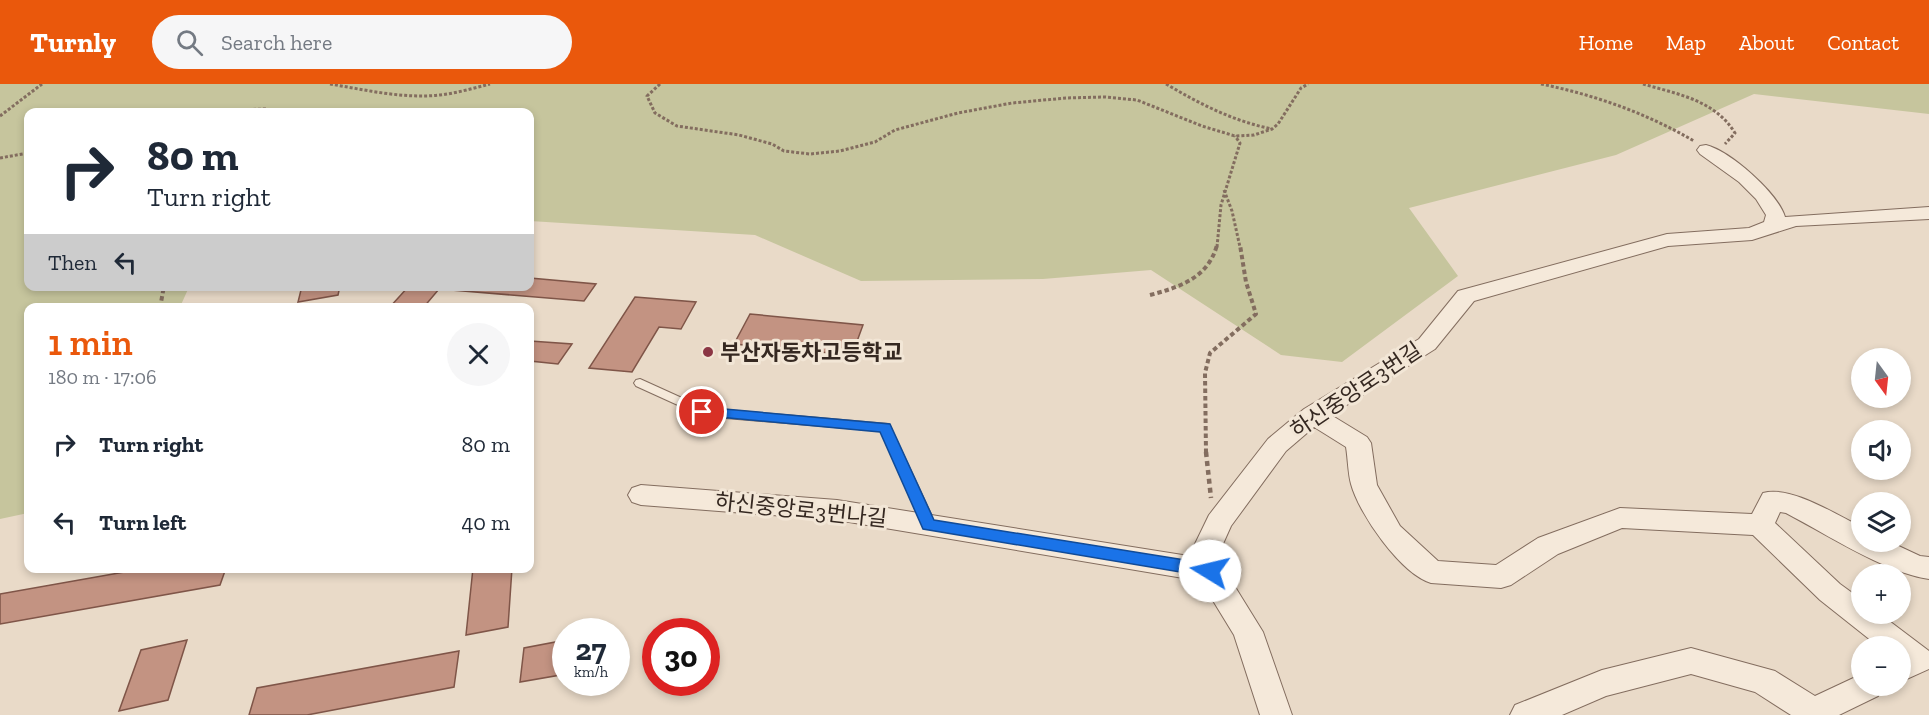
<!DOCTYPE html>
<meta charset="utf-8">
<style>
body{margin:0;font-family:"Zilla Slab","Noto Sans KR",serif;background:#f6f6f7;color:#1f2937;height:100vh;display:flex;flex-direction:column;font-size:22px;white-space:nowrap}
*{box-sizing:border-box;margin:0}
p{font-size:20px;color:#747a83}
.icon{flex:none;width:33px;height:33px;fill:none;stroke:currentColor;stroke-width:2;stroke-linecap:round;stroke-linejoin:round}
.map{position:relative;flex:1;overflow:hidden}
.sheet{position:absolute;left:24px;top:219px;width:510px;height:270px;display:flex;flex-direction:column;background:#fff;border-radius:12px;box-shadow:0 3px 9px #0003}
.sheet>*{flex:none}
.hud{position:absolute;left:24px;top:24px;width:510px;height:183px;border-radius:12px;box-shadow:0 3px 9px #0003;background:#fff;color:#1f2937;overflow:hidden}
.needle{width:39px;rotate:165deg}
.controls{position:absolute;left:1851px;top:264px;display:grid;gap:12px}
.controls a{display:grid;place-items:center;width:60px;height:60px;border-radius:50%;background:#fff;box-shadow:0 3px 9px #0003;font-size:30px}
.speed{position:absolute;left:552px;top:534px;display:flex;gap:12px;font-size:30px;font-weight:700;text-align:center}
.speed>*{display:grid;place-content:center;width:78px;height:78px;border-radius:50%;background:#fff;box-shadow:0 3px 9px #0003;line-height:1}
.speed small{font-size:15px;font-weight:400}
.speed .limit{border:9px solid #d22;background:#fff;color:#111}
.pin{position:absolute;display:grid;place-items:center;width:51px;height:51px;color:#fff;margin:-26px;border:3px solid #fff;border-radius:50%;box-shadow:0 2px 6px #0007}
.me{position:absolute;width:66px;margin:-33px;rotate:279deg;stroke-linejoin:round;filter:drop-shadow(0 0 4px #0008)}
.turn{display:flex;align-items:center;gap:21px;height:126px;padding:0 24px;font-size:27px}
.turn .icon{width:78px;height:78px;stroke-width:2.5}
.turn b{display:block;font-size:42px;line-height:51px}
.then{display:flex;align-items:center;height:57px;padding:0 24px;background:#0003;gap:12px;font-size:22px}
.round{display:grid;place-items:center;flex:none;width:63px;height:63px;border-radius:32px;background:#f6f6f7}
.head{display:flex;align-items:center;justify-content:space-between;height:102px;padding:0 24px}
h1{font-size:36px;font-weight:600;line-height:45px;color:#ea580c}
ul{padding:0;list-style:none}
li{display:flex;align-items:center;gap:18px;height:78px;padding:0 24px}
li div{flex:1}
li b{display:block;font-size:22px}
li em{font-style:normal}
header{display:flex;align-items:center;gap:36px;box-sizing:border-box;height:84px;padding:0 30px;background:#ea580c;color:#fff}
header strong{font-size:28px}
nav{display:flex;gap:33px;margin-inline-start:auto;font-size:21px}
.search{width:420px;height:54px;background:#f6f6f7;display:flex;align-items:center;gap:15px;box-sizing:border-box;padding:0 21px;border-radius:33px;color:#747a83;font-size:22px}
.map>svg:first-child{display:block}
</style>
<header>
<strong>Turnly</strong>
<div class="search"><svg class="icon" aria-label="search" viewBox="0 0 24 24"><circle cx="10" cy="10" r="6"/><path d="M15 15l6 6"/></svg>Search here</div>
<nav><a>Home</a><a>Map</a><a>About</a><a>Contact</a></nav>
</header>
<div class="map">
<svg width="1929" height="631" viewBox="0 0 1929 631">
<rect width="100%" height="100%" fill="#e9dac8"/>
<!-- green -->
<path fill="#c6c59d" d="M0 0H1929V30L1754 10 1616 71 1409 124 1458 192 1342 278 1281 271 1151 186 1043 195 861 197 755 151 530 137V28H28V202L189 203 180 223 28 224V429L0 435Z"/>
<!-- building -->
<path fill="#c39382" stroke="#7f5548" stroke-width="1.5" d="M530 194 596 200 584 217 439 205 423 224H389L409 202H530Z
M302 202H340L338 211 298 218Z
M635 213 696 218 681 245 659 243 632 288 589 284Z
M750 230 863 241 852 271 734 260Z
M530 257 572 260 558 280 530 277Z
M147 484H226L220 501 0 540V510Z
M473 484H512L508 543 466 551Z
M187 556 168 616 119 627 141 566Z
M566 556V590L520 598 524 564Z
M459 567 454 603 307 631H249L257 604Z"/>
<g fill="none" stroke-linecap="round" stroke-linejoin="round">
<defs>
<path id="service" d="M640 295 704 324 889 340 936 441 934 445H924L881 347 702 332 636 302 634 299 636 296Z"/>
<path id="minor" d="M1706 61C1730 67 1778 109 1785 133L1929 123V135L1796 142 1752 156 1668 162 1474 217 1435 265 1331 331 1367 353 1371 359 1377 401 1400 442 1438 477 1496 481 1538 454 1620 424 1752 430 1763 409C1791 401 1836 431 1862 443V458H1890L1920 472 1929 473V495C1886 489 1826 450 1786 429L1780 428 1775 439 1840 500 1862 516V530H1880L1929 567V585L1900 598V562H1878L1820 516 1753 451 1622 444 1558 470 1511 501 1501 504 1431 499C1401 490 1359 430 1351 400 1348 389 1348 375 1346 363L1314 343 1286 367 1231 442 1222 462 1224 485 1263 548 1292 631H1260L1234 551 1201 497 837 436 641 421 632 418 628 411 632 404 641 401 837 416 1195 473 1194 462 1209 431 1268 355 1304 325 1419 255 1458 207 1667 150 1749 144 1764 138 1766 131 1756 115 1739 98 1700 70 1697 66 1700 62Z
M1691 564 1775 587 1815 612 1862 590V602H1883L1878 612 1839 631H1791L1755 608 1691 590 1606 612 1562 631H1510L1515 621 1602 586Z"/>
</defs>
<!-- service casing -->
<use href="#service" stroke="#836d5f" stroke-width="2"/>
<!-- minor casing -->
<use href="#minor" stroke="#836d5f" stroke-width="2"/>
<!-- path-far2 -->
<path stroke="#836d5f" stroke-width="3" stroke-dasharray="3 2" stroke-linecap="butt" d="M330 0C366 6 404 15 440 11 457 9 474 4 490 0
M660 0 647 12 655 29 677 42 739 51 772 60 784 67 810 70 840 67 875 58 895 46 958 29 1012 19 1066 14 1105 13 1137 16 1202 42 1235 52 1254 51 1272 45 1278 40 1301 4 1308 0
M1166 0C1200 20 1233 37 1272 45
M1541 0C1595 11 1646 29 1694 57
M1643 0C1677 10 1715 16 1735 49L1725 60
M178 28 266 25 277 28
M0 32 42 0
M0 74 28 69
M1224 106 1232 127 1240 163
M1217 163 1221 121 1240 59 1235 52"/>
<!-- path-far1 -->
<path stroke="#836d5f" stroke-width="4" stroke-dasharray="4.5 3" stroke-linecap="butt" d="M1150 211C1180 203 1208 194 1217 161
M160 224 164 202
M1206 369 1205 289 1210 269 1256 230 1246 198 1240 161"/>
<!-- path -->
<path stroke="#836d5f" stroke-width="4.5" stroke-dasharray="5 4" stroke-linecap="butt" d="M1206 368 1211 414"/>
<!-- service -->
<use href="#service" fill="#f5e9da" fill-rule="evenodd"/>
<!-- minor -->
<use href="#minor" fill="#f5e9da" fill-rule="evenodd"/>
</g>
<!-- route -->
<path fill="#1a73e8" stroke="#114b97" stroke-width="1.5" d="M702 323 890 340 934 436 1210 480 1216 482 1218 487 1216 491 1210 493 923 445 880 348 697 331 695 328 697 325Z"/>
<!-- markers -->
<circle fill="#8b3644" stroke="#f2e6d6" stroke-width="2" cx="708" cy="268" r="6"/>
<g text-anchor="middle" dominant-baseline="central" stroke-width="6" stroke-linejoin="round" paint-order="stroke">
<!-- poi labels -->
<g font-size="22" font-weight="bold" fill="#352821" stroke="#f2e6d6" text-anchor="start">
<text x="720" y="268">부산자동차고등학교</text>
</g>
<!-- street labels -->
<g font-size="22" fill="#352821" stroke="#f2e6d6">
<text transform="translate(1356 306) rotate(-34)">하신중앙로3번길</text>
<text transform="translate(801 426) rotate(6)">하신중앙로3번나길</text>
</g>
</g>
</svg>
<div class="controls">
<a><svg class="needle" viewBox="-14 -14 28 28"><path d="M0-13l5 13h-10z" fill="#e53935"/><path d="M0 13l5-13h-10z" fill="#747a83"/></svg></a>
<a><svg class="icon" aria-label="sound" viewBox="0 0 24 24"><path d="M4 9h4l5-4v14l-5-4H4zM17 9q2 3 0 6"/></svg></a>
<a><svg class="icon" aria-label="layers" viewBox="0 0 24 24"><path d="M12 4l9 5-9 5-9-5zM3 14l9 5 9-5"/></svg></a>
<a>+</a>
<a>−</a>
</div>
<div class="speed"><div>27<small>km/h</small></div><div class="limit">30</div></div>
<div class="pin" style="left:702px;top:328px;background:#d93025"><svg class="icon" aria-label="arrive" viewBox="0 0 24 24"><path d="M6 21V4h12l-3 4 3 4H6"/></svg></div>
<svg class="me" style="left:1210px;top:487px" viewBox="-20 -20 40 40"><circle r="19" fill="#fff"/><path d="M0-13L10 11 0 6-10 11z" fill="#1a73e8"/></svg>
<div class="hud">
<div class="turn"><svg class="icon" aria-label="right" viewBox="0 0 24 24"><path d="M7 20v-9h11M14 6l5 5-5 5"/></svg><div><b>80 m</b>Turn right</div></div>
<div class="then">Then<svg class="icon" aria-label="left" viewBox="0 0 24 24"><path d="M17 20v-9H6M10 6l-5 5 5 5"/></svg></div>
</div>
<section class="sheet">
<div class="head"><div><h1>1 min</h1><p>180 m · 17:06</p></div><a class="round"><svg class="icon" aria-label="close" viewBox="0 0 24 24"><path d="M6 6l12 12M18 6L6 18"/></svg></a></div>
<ul>
<li><svg class="icon" aria-label="right" viewBox="0 0 24 24"><path d="M7 20v-9h11M14 6l5 5-5 5"/></svg><div><b>Turn right</b></div><em>80 m</em></li>
<li><svg class="icon" aria-label="left" viewBox="0 0 24 24"><path d="M17 20v-9H6M10 6l-5 5 5 5"/></svg><div><b>Turn left</b></div><em>40 m</em></li>
</ul>
</section>
</div>
